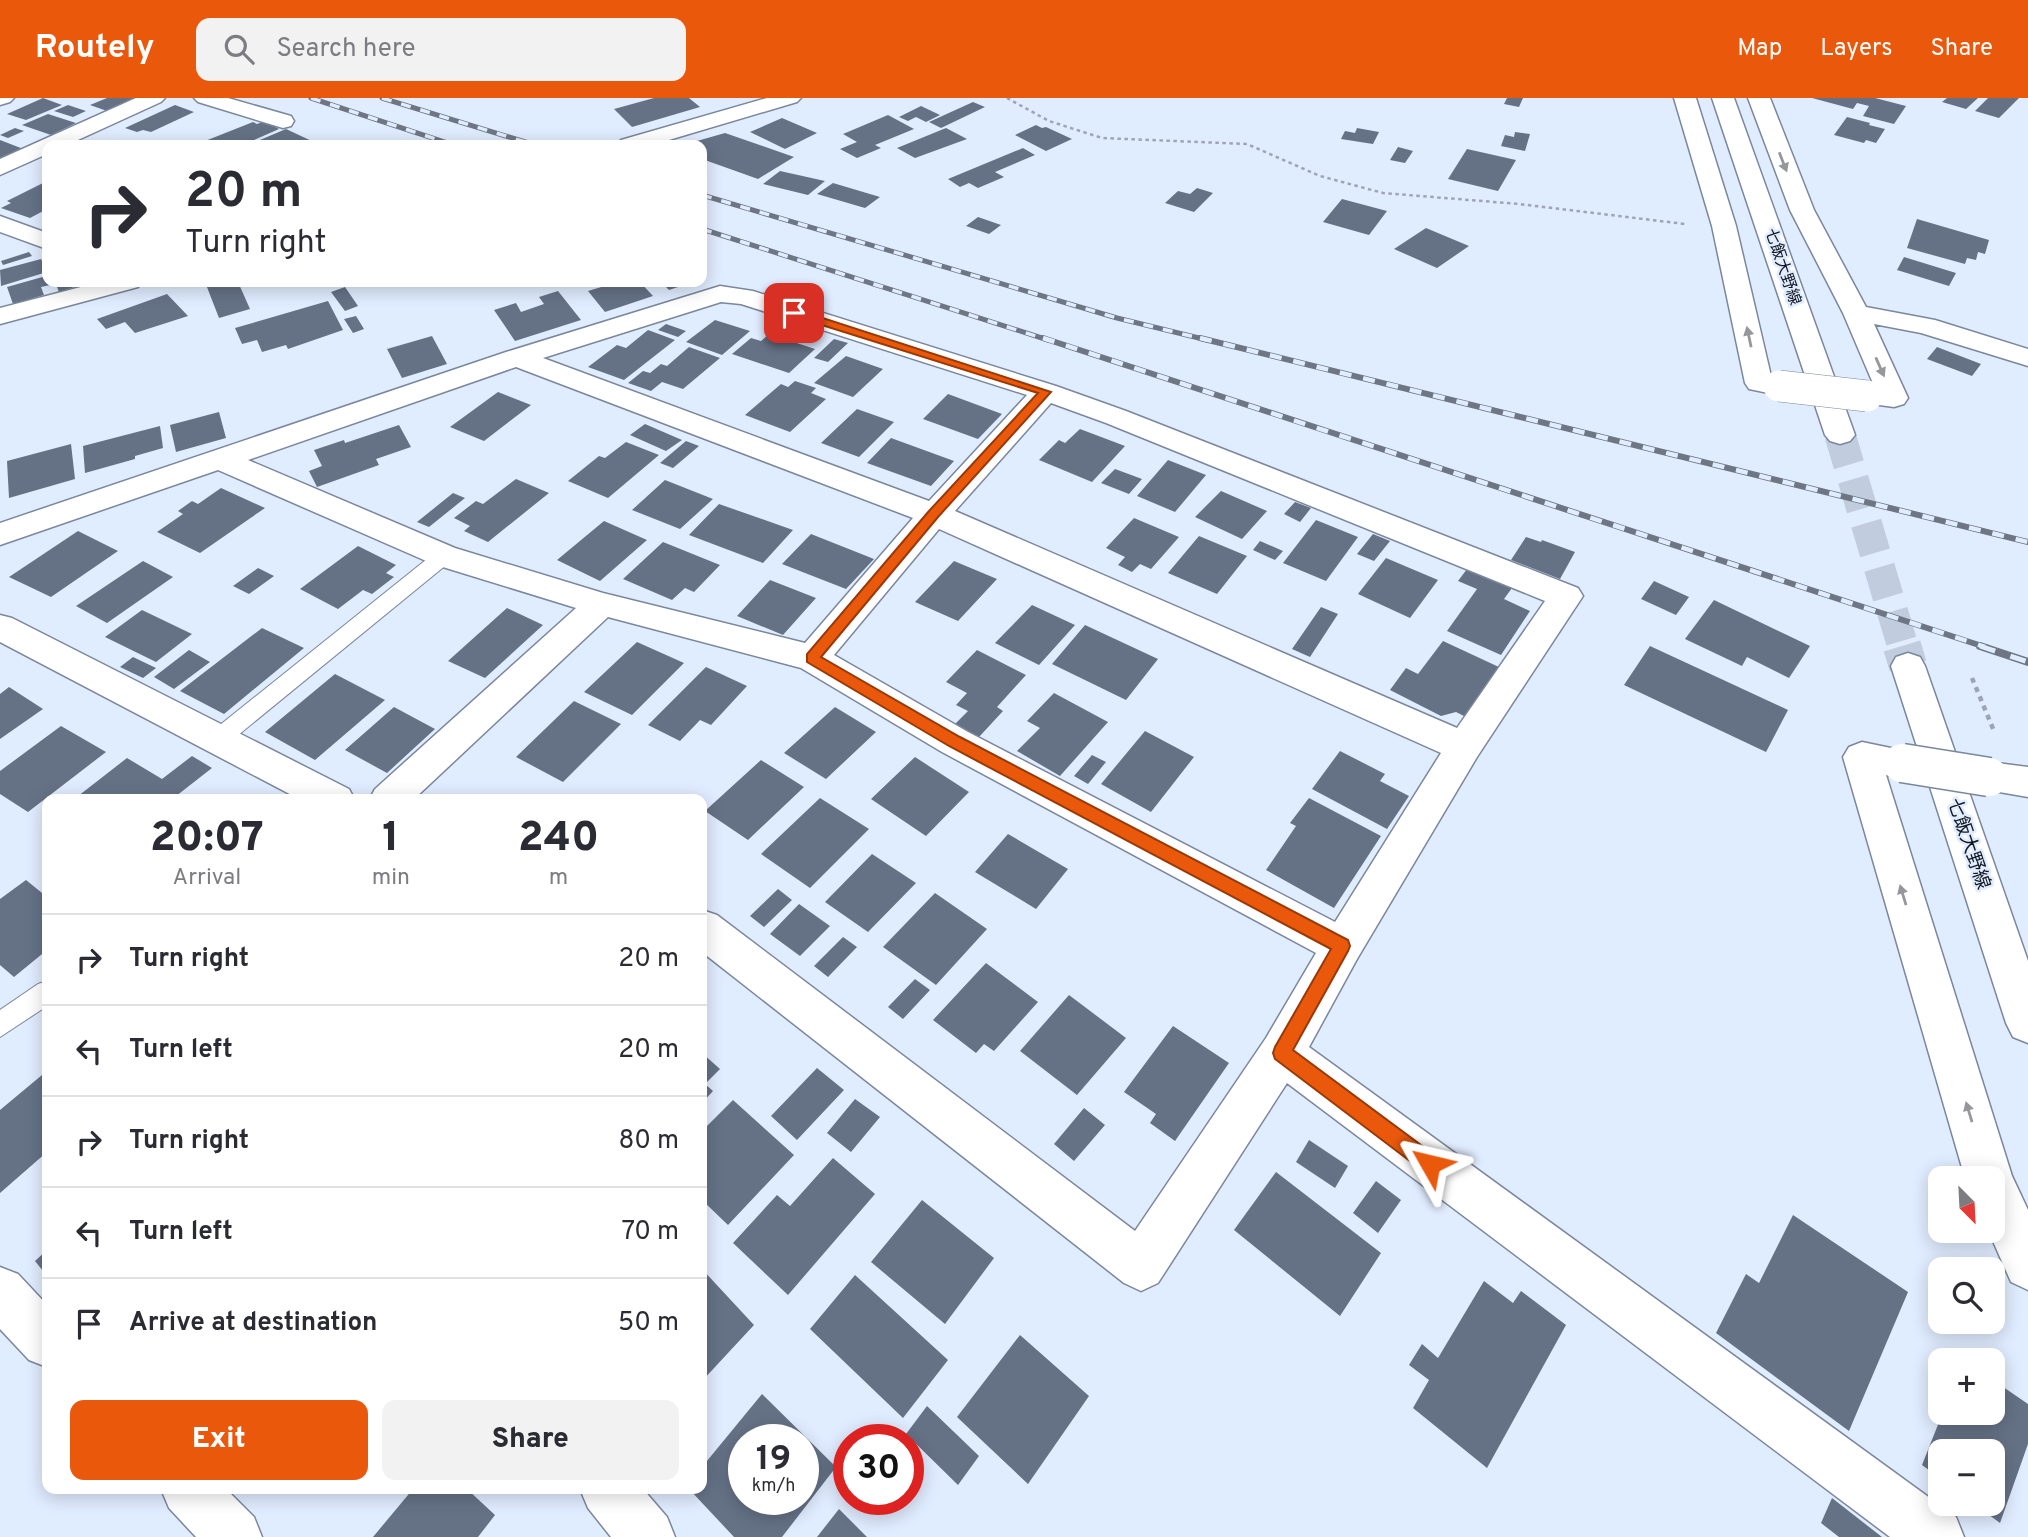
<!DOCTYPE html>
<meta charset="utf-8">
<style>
body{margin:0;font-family:Overpass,"Noto Sans JP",sans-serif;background:#f2f2f3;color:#2b2b33;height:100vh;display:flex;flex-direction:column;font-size:26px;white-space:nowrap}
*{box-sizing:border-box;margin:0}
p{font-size:23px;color:#7c7c81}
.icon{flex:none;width:38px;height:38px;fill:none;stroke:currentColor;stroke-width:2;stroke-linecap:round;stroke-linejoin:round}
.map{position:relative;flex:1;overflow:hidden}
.panel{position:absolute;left:42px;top:696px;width:665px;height:700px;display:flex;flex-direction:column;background:#fff;border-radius:14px;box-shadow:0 4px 18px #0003}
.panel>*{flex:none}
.hud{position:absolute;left:42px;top:42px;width:665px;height:147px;border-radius:14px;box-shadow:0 4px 18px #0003;background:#fff;color:#2b2b33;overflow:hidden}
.needle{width:46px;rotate:156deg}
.fabs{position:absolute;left:1928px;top:1068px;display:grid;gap:14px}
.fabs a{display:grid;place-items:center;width:77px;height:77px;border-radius:14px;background:#fff;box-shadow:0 4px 18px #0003;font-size:35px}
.speed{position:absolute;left:728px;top:1326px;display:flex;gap:14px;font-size:35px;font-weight:700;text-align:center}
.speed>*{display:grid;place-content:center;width:91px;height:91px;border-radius:50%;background:#fff;box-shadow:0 4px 18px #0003;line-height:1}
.speed small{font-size:18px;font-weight:400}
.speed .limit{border:10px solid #d22;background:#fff;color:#111}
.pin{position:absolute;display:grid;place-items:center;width:60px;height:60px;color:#fff;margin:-30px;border-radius:14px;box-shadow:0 4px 10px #0006}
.me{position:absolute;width:77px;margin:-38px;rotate:307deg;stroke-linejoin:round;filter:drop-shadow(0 0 5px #0008)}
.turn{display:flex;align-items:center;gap:24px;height:147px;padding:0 28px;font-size:32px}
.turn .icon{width:91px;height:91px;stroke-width:2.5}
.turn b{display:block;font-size:49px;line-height:60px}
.eta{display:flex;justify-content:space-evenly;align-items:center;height:119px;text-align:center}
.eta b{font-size:42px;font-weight:800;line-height:49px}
.action{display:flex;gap:14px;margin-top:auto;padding:14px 28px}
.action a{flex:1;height:80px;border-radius:14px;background:#ea580c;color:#fff;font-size:28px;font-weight:800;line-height:80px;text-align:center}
.action a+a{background:#f2f2f3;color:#2b2b33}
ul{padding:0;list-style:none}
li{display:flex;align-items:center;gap:21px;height:91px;padding:0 28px;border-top:2px solid #e1e1e2}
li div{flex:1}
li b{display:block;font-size:26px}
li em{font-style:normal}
header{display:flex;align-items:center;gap:42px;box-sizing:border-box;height:98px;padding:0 35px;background:#ea580c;color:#fff}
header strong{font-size:33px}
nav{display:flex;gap:38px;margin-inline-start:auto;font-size:24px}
.search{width:490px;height:63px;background:#f2f2f3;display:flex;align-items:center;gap:18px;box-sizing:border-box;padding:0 24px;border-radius:14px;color:#7c7c81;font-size:26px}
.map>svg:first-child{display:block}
</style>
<header>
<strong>Routely</strong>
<div class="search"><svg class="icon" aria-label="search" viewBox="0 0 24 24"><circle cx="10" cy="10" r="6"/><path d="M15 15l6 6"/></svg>Search here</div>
<nav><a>Map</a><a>Layers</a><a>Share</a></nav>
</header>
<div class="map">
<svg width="2028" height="1439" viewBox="0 0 2028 1439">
<rect width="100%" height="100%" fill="#e0ecff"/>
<!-- building -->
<path fill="#657286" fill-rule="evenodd" d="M43 0 62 7 26 22 7 16Z
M107 0H136L107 13 90 7Z
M654 0H689L700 9 632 29 614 11Z
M1507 0H1523L1519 9 1504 6Z
M1812 0H1875L1906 8 1894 26 1863 18 1869 8 1857 5 1853 11Z
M1947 0H1978L1966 11 1942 4Z
M1988 0H2019L1999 20 1975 13Z
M973 4 985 9 941 30 929 24Z
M68 7 86 13 73 19 54 13Z
M175 7 194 14 151 34 143 32 137 34 125 30Z
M921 8 940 17 926 24 916 19 908 23 899 19Z
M48 16 76 25 51 37 22 27Z
M888 17 914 31 875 47 881 50 857 60 840 51 857 44 843 36Z
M1847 19 1870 25 1869 27 1885 31 1876 45 1866 42 1864 45 1834 37Z
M782 20 817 35 785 51 750 34Z
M265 23 279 31 243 47H204L200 45 253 24 257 26Z
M1036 27 1042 30 1046 29 1072 41 1046 53 1015 37Z
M15 30 24 33 8 40 0 37Z
M946 30 967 41 915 60 897 50Z
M1357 30 1379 34 1373 46 1341 41 1345 33 1355 35Z
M286 31 316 45 248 47Z
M1515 34 1530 36 1525 53 1501 48 1505 37 1514 39Z
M725 35 794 59 758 81 702 61V47H683Z
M0 42 26 52 0 62Z
M1398 49 1413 53 1405 65 1390 62Z
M1023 50 1035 57 995 74 1004 79 978 90 969 85 960 89 948 81Z
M1467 51 1516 62 1498 93 1448 81Z
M780 73 825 83 808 97 763 86Z
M47 83V111L30 120 1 110 11 105 7 103Z
M833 85 880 99 865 110 817 96Z
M1197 90 1213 95 1194 114 1165 105 1178 93 1190 96Z
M1342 101 1387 113 1369 137 1323 124Z
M978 119 1001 127 989 136 966 128Z
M1917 121 1989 142 1985 156 1978 154 1976 162 1967 160 1965 166 1907 150Z
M1426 130 1469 148 1437 170 1394 151Z
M29 154 32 158 3 167 1 163Z
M1904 159 1956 175 1949 188 1897 172Z
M41 161 47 174 1 188 0 172Z
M46 178 50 187 41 189 44 197 13 206 7 189Z
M55 184H90L59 194Z
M205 184H238L250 211 219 220Z
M618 184H640L653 198 605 214 588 193Z
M661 184H693L669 192Z
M345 189 358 208 345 213 331 194Z
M558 193 581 222 515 243 494 212 516 205 521 214 544 206 539 199Z
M167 196 188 218 135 235 125 224 106 231 97 221Z
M328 203 343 232 288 251 286 247 262 254 257 242 242 246 235 230Z
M356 218 364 231 353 235 344 221Z
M715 222 750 233 722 257 686 244Z
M666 226 686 233 678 239 658 232Z
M648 232 675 242 624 282 588 269 617 247 626 250Z
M769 236 815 251 789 275 732 256 751 240 761 243Z
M432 238 447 266 402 280 387 251Z
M834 241 848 245 828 264 814 260Z
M689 249 720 260 683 291 662 284 651 293 628 285 643 273 650 275 661 266 667 268Z
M1937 249 1981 266 1972 278 1927 261Z
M846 258 883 271 853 299 814 285Z
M795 283 816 290 811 295 826 301 790 334 745 317 781 286 788 289Z
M498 294 531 307 484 343 450 329Z
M948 296 1002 316 978 341 923 321Z
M857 311 894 324 859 359 821 345Z
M219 314 226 340 176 354 170 327Z
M645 326 682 342 666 353 630 337Z
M399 327 411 349 376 361 379 367 317 389 309 373 322 368 314 352 344 342 345 345Z
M160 328 163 350 135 358V361L85 375 83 348Z
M1080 331 1125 348 1092 384 1039 362 1059 342 1065 345Z
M891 340 954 363 931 388 867 365Z
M686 343 699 348 673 370 660 365Z
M626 344 659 357 608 400 568 383 599 358 605 360Z
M71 346 75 381 9 400 7 363Z
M1168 362 1206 377 1175 414 1137 398Z
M1115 371 1142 381 1129 396 1101 385Z
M516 381 549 395 488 444 464 433 470 428 454 420 476 403 483 406Z
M665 382 713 401 680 431 632 412Z
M221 390 265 410 200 455 157 434 183 416 178 413 192 403 198 406Z
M1221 393 1267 413 1242 441 1195 419Z
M453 395 465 400 429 429 417 424Z
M1295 404 1311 410 1300 424 1284 416Z
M719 406 793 432 763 465 689 437Z
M1134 420 1179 439 1151 471 1140 466 1132 474 1118 467 1125 459 1106 450Z
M1316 422 1358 439 1326 483 1283 465Z
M604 423 647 442 600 483 557 462Z
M78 433 118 453 51 499 9 479Z
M811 436 874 461 846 491 782 466Z
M1373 436 1390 443 1374 463 1357 456Z
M1199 438 1247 458 1217 496 1168 475Z
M1526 439 1541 444 1542 442 1575 454 1560 481 1511 462Z
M1260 443 1283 453 1275 462 1253 452Z
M663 444 720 467 694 494 685 490 672 502 623 481Z
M358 448 396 467 386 475 394 479 372 496 363 492 338 511 300 491Z
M1386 460 1438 482 1410 520 1358 496Z
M143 463 173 479 107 525 76 508Z
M954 463 997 481 958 523 915 504Z
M258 470 274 478 249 496 233 488Z
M1467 471 1512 490 1504 501 1530 513 1501 557 1447 533 1477 491 1458 483Z
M770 482 816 500 783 537 737 518Z
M1654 483 1689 499 1676 517 1641 501Z
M1714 502 1810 548 1789 580 1747 559 1742 568 1685 541Z
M1032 507 1075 527 1039 567 995 545Z
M1321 509 1338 516 1310 559 1292 551Z
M507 510 543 527 485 580 448 563Z
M142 512 192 536 156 564 105 539Z
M1085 527 1158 561 1126 602 1052 566Z
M262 530 304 550 224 616 180 593Z
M1443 543 1501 570 1466 619 1456 614 1441 618 1390 592 1406 570 1418 576Z
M637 544 684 565 632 617 584 594Z
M1650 548 1788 612 1766 654 1624 587Z
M189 552 210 564 174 591 154 579Z
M977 552 1026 577 997 609 1003 613 979 639 955 626 968 613 956 607 967 595 946 584Z
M133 559 156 570 143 580 120 569Z
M706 569 747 588 711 627 700 622 680 643 648 627Z
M335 576 385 602 315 662 265 634Z
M9 589 43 611 0 641V596Z
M1054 595 1108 624 1060 678 1017 653 1040 630 1027 623Z
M574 603 621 626 563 684 516 659Z
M394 609 435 631 387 675 345 652Z
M835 609 876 634 826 681 784 655Z
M61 628 106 654 28 714 0 696V673Z
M1145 633 1194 659 1151 714 1101 686Z
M1340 653 1385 676 1380 683 1409 698 1387 731 1312 691Z
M1092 657 1106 664 1088 686 1074 678Z
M192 658 212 670 171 702H73L127 660 162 681Z
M915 659 969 694 926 738 871 701Z
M761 662 804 689 748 742 705 713Z
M820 700 869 731 810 790 761 756Z
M1309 700 1381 738 1334 810 1266 772 1296 728 1290 725Z
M1008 736 1068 771 1036 811 975 774Z
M872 756 916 785 868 834 825 804Z
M26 782 47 799V852L14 879 0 867V801Z
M778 791 792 802 764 829 750 818Z
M935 795 987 831 936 887 883 849Z
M799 806 830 828 800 858 770 836Z
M843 839 857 849 828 879 814 868Z
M986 865 1038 904 994 953 984 946 976 955 933 922Z
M915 881 930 892 903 921 888 909Z
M1069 897 1126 940 1077 997 1020 953Z
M1173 928 1229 965 1175 1043 1150 1025 1156 1016 1124 994Z
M702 955 720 971 705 986 713 993 702 1005Z
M817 970 844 992 797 1042 771 1018Z
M42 977 47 982V1054L0 1095V1012Z
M855 1001 880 1019 851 1054 827 1035Z
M733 1002 794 1057 728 1127 702 1102V1033Z
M1084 1010 1105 1027 1074 1063 1054 1046Z
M1309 1042 1348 1068 1335 1090 1296 1064Z
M833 1060 875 1096 788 1197 733 1145 777 1097 790 1108Z
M1276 1074 1381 1155 1340 1218 1234 1132Z
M1376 1083 1401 1102 1378 1135 1353 1115Z
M922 1102 994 1160 945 1226 871 1164Z
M1793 1117 1908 1194 1849 1333 1716 1235 1746 1176 1759 1185Z
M47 1152V1178L35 1163Z
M702 1171 754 1227 702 1283Z
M855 1177 948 1262 903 1320 810 1231Z
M1484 1183 1513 1205 1521 1193 1566 1227 1487 1370 1413 1310 1429 1282 1409 1267 1422 1246 1438 1260Z
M1020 1237 1089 1298 1028 1386 957 1319Z
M1993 1282 2028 1306V1346L2000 1425 1973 1405H1993V1353H1941V1381L1922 1367 1943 1314H1993Z
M762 1296 836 1369 782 1439H734L689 1391H702V1369ZM744 1342H803V1402H744Z
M927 1308 979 1358 958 1387 906 1336Z
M413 1391H467L495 1417 478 1439H373Z
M1832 1400 1882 1439H1839L1821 1425Z
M839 1411 867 1439H817Z"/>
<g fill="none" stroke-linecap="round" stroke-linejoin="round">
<!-- secondary-tunnel-far1 -->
<path stroke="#c1ccde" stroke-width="31" stroke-dasharray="31 15" stroke-linecap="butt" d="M1840 337 1903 549"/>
<!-- secondary-tunnel -->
<path stroke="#c1ccde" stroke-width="38" stroke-dasharray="38 19" stroke-linecap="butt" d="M1902 548 1908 568"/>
<defs>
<path id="service" d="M444 451 451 453 454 458 451 463 226 647 218 649 210 647 207 641 210 635 437 453Z
M47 883V908L0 939V912L38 886Z"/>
<path id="minor" d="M0 0H14L10 4 0 7Z
M136 0H165L161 4 67 47H47V56L0 77V61Z
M194 0H228L291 18 294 23 291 28 283 30 198 4Z
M767 0H801L797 4 652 47H618L621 42Z
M1674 0H1696L1736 128 1771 278 1789 282 1793 288 1789 294C1775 297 1763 294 1749 291L1745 285 1712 128Z
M1748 0H1770L1814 112 1866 209 1935 222 2028 251V268L1921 235 1874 226 1908 300 1904 306 1894 309 1857 304 1853 298 1857 292 1875 290 1843 215 1790 112Z
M0 118 47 135V151L0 134Z
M100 184H142L138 189 0 226V210Z
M720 188 753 193 1056 288 1126 313 1578 490 1583 498 1477 659 1357 861 1309 949 1956 1419 1964 1439H1890L1287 985 1158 1185 1141 1193 1124 1185 702 854V812L717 817 1135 1133 1266 940 1316 855 942 654 801 570 608 519 413 702H369L375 691 576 510 433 466 218 372 0 447V425L506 254ZM721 204 741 206 1027 297 929 403 543 260ZM516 269 913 420 805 545 603 495 455 450 248 362ZM1051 305 1106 325 1545 503 1457 630 955 413ZM939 431 1441 655 1335 824 968 634 834 557Z
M0 517 12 520 349 691 355 702H301L0 544Z
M1862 644 1915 655 1921 665 1915 675 1902 680 1886 677 2012 1078 2028 1112V1192L2011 1184 1988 1132H1993V1080H1965L1843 659 1849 649Z
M1989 664 2028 669V699L1976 690 1970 679 1976 668Z
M0 1169 18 1176 47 1207V1269L29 1262 0 1231Z
M161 1391H226L254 1419 262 1439H196L169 1410Z
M580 1391H643L667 1419 675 1439H611L588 1410Z"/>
<path id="secondary" d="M1712 0H1734L1855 337 1850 343 1840 346 1830 343 1825 337Z
M1908 555 1920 559 1925 568 2028 863V945L2013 939 2006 925 1891 568 1896 559Z"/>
</defs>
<!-- service casing -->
<use href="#service" stroke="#7a879c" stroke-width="2"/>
<!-- minor casing -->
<use href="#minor" stroke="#7a879c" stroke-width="3"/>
<!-- secondary casing -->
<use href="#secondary" stroke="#7a879c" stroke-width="3"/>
<!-- path-far1 -->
<path stroke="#9ca5b5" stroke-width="2.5" stroke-dasharray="3.5 3.5" stroke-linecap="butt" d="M1007 0 1049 23 1102 40 1247 46 1320 78 1383 95 1519 106 1685 126"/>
<!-- path -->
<path stroke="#9ca5b5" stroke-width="4.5" stroke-dasharray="5 5" stroke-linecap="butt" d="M1972 580 1994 633"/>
<!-- service -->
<use href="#service" fill="#fff" fill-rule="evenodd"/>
<!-- minor -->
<use href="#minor" fill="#fff" fill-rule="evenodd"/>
<!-- secondary -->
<use href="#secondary" fill="#fff" fill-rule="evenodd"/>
<defs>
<path id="rail-far2" d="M311 0 454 47
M382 0 535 47
M702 97 1117 220 1207 242
M702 131 1048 242"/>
<path id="rail-far1" d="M1043 240 1985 549
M1200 240 2028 444"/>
<path id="rail" d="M1980 548 2028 564"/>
</defs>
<!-- rail-far2 casing -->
<use href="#rail-far2" stroke="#6d7682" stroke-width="5"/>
<!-- rail-far1 casing -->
<use href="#rail-far1" stroke="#6d7682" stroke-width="6"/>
<!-- rail casing -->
<use href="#rail" stroke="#6d7682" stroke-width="8"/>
<!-- rail-far2 -->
<use href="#rail-far2" stroke="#e0ecff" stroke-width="3.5" stroke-dasharray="10" stroke-linecap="butt"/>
<!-- rail-far1 -->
<use href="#rail-far1" stroke="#e0ecff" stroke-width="4.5" stroke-dasharray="12" stroke-linecap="butt"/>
<!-- rail -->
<use href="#rail" stroke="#e0ecff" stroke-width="5" stroke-dasharray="16" stroke-linecap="butt"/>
<defs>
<path id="minor-bridge-far1" d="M1779 288 1867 298"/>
<path id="minor-bridge" d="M1902 665 1989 679"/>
</defs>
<!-- minor-bridge-far1 casing -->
<use href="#minor-bridge-far1" stroke="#7a879c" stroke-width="32" stroke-linecap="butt"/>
<!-- minor-bridge casing -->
<use href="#minor-bridge" stroke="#7a879c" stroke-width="41" stroke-linecap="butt"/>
<!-- minor-bridge-far1 -->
<use href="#minor-bridge-far1" stroke="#fff" stroke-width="31"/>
<!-- minor-bridge -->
<use href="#minor-bridge" stroke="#fff" stroke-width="38"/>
</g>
<!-- one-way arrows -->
<defs><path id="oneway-solid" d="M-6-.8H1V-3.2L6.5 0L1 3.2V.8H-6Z" transform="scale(1.75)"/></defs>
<g fill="#95979b">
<use href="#oneway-solid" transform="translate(1783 64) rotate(69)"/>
<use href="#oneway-solid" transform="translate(1749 239) rotate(-102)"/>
<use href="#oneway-solid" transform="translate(1880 269) rotate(66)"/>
<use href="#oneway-solid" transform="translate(1903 797) rotate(-107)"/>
<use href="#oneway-solid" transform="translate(1969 1014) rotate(-107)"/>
</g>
<!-- route -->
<path fill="#ea580c" stroke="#983908" stroke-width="2" d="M790 212H798L1051 294 938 419 821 559 960 639 1348 842 1350 848 1348 853 1293 952 1437 1059 1440 1066 1437 1073 1430 1076 1423 1073 1275 961 1273 955 1275 949 1331 851 949 648 807 564V556L929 413 1038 295 790 217Z"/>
<g text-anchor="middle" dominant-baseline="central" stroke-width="5" stroke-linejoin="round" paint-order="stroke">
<!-- far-street labels -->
<g font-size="16" fill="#131820" stroke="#e0ecff">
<text transform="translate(1782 169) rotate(71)">七飯大野線</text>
</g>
<!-- street labels -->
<g font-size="19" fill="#131820" stroke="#e0ecff">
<text transform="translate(1968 746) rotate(71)">七飯大野線</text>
</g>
</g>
</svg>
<div class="fabs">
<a><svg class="needle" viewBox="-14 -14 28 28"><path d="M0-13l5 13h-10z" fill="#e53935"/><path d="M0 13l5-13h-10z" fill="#7c7c81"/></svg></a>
<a><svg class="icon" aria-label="search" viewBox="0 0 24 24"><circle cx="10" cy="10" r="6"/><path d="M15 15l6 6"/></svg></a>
<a>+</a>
<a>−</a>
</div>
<div class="speed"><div>19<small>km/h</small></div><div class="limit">30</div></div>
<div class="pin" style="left:794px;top:215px;background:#d93025"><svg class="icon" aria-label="arrive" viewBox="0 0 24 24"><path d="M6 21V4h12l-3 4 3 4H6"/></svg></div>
<svg class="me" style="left:1430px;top:1066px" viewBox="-20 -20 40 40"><path d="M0-17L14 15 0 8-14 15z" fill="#ea580c" stroke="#fff" stroke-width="4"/></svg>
<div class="hud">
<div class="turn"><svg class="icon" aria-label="right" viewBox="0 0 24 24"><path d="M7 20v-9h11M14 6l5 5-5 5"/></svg><div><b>20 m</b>Turn right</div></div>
</div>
<section class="panel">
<div class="eta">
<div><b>20:07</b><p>Arrival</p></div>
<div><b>1</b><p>min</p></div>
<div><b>240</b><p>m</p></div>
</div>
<ul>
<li><svg class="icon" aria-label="right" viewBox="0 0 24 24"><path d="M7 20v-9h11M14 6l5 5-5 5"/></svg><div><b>Turn right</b></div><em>20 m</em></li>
<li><svg class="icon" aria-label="left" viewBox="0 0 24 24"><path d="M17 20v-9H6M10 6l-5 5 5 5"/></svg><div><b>Turn left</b></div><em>20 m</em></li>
<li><svg class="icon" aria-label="right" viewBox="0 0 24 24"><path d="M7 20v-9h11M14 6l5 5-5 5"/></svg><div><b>Turn right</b></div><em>80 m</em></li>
<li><svg class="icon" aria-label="left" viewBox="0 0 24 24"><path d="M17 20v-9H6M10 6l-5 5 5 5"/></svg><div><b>Turn left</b></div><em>70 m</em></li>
<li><svg class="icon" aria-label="arrive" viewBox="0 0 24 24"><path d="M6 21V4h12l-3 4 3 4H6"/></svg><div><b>Arrive at destination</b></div><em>50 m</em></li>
</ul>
<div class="action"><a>Exit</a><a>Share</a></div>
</section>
</div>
